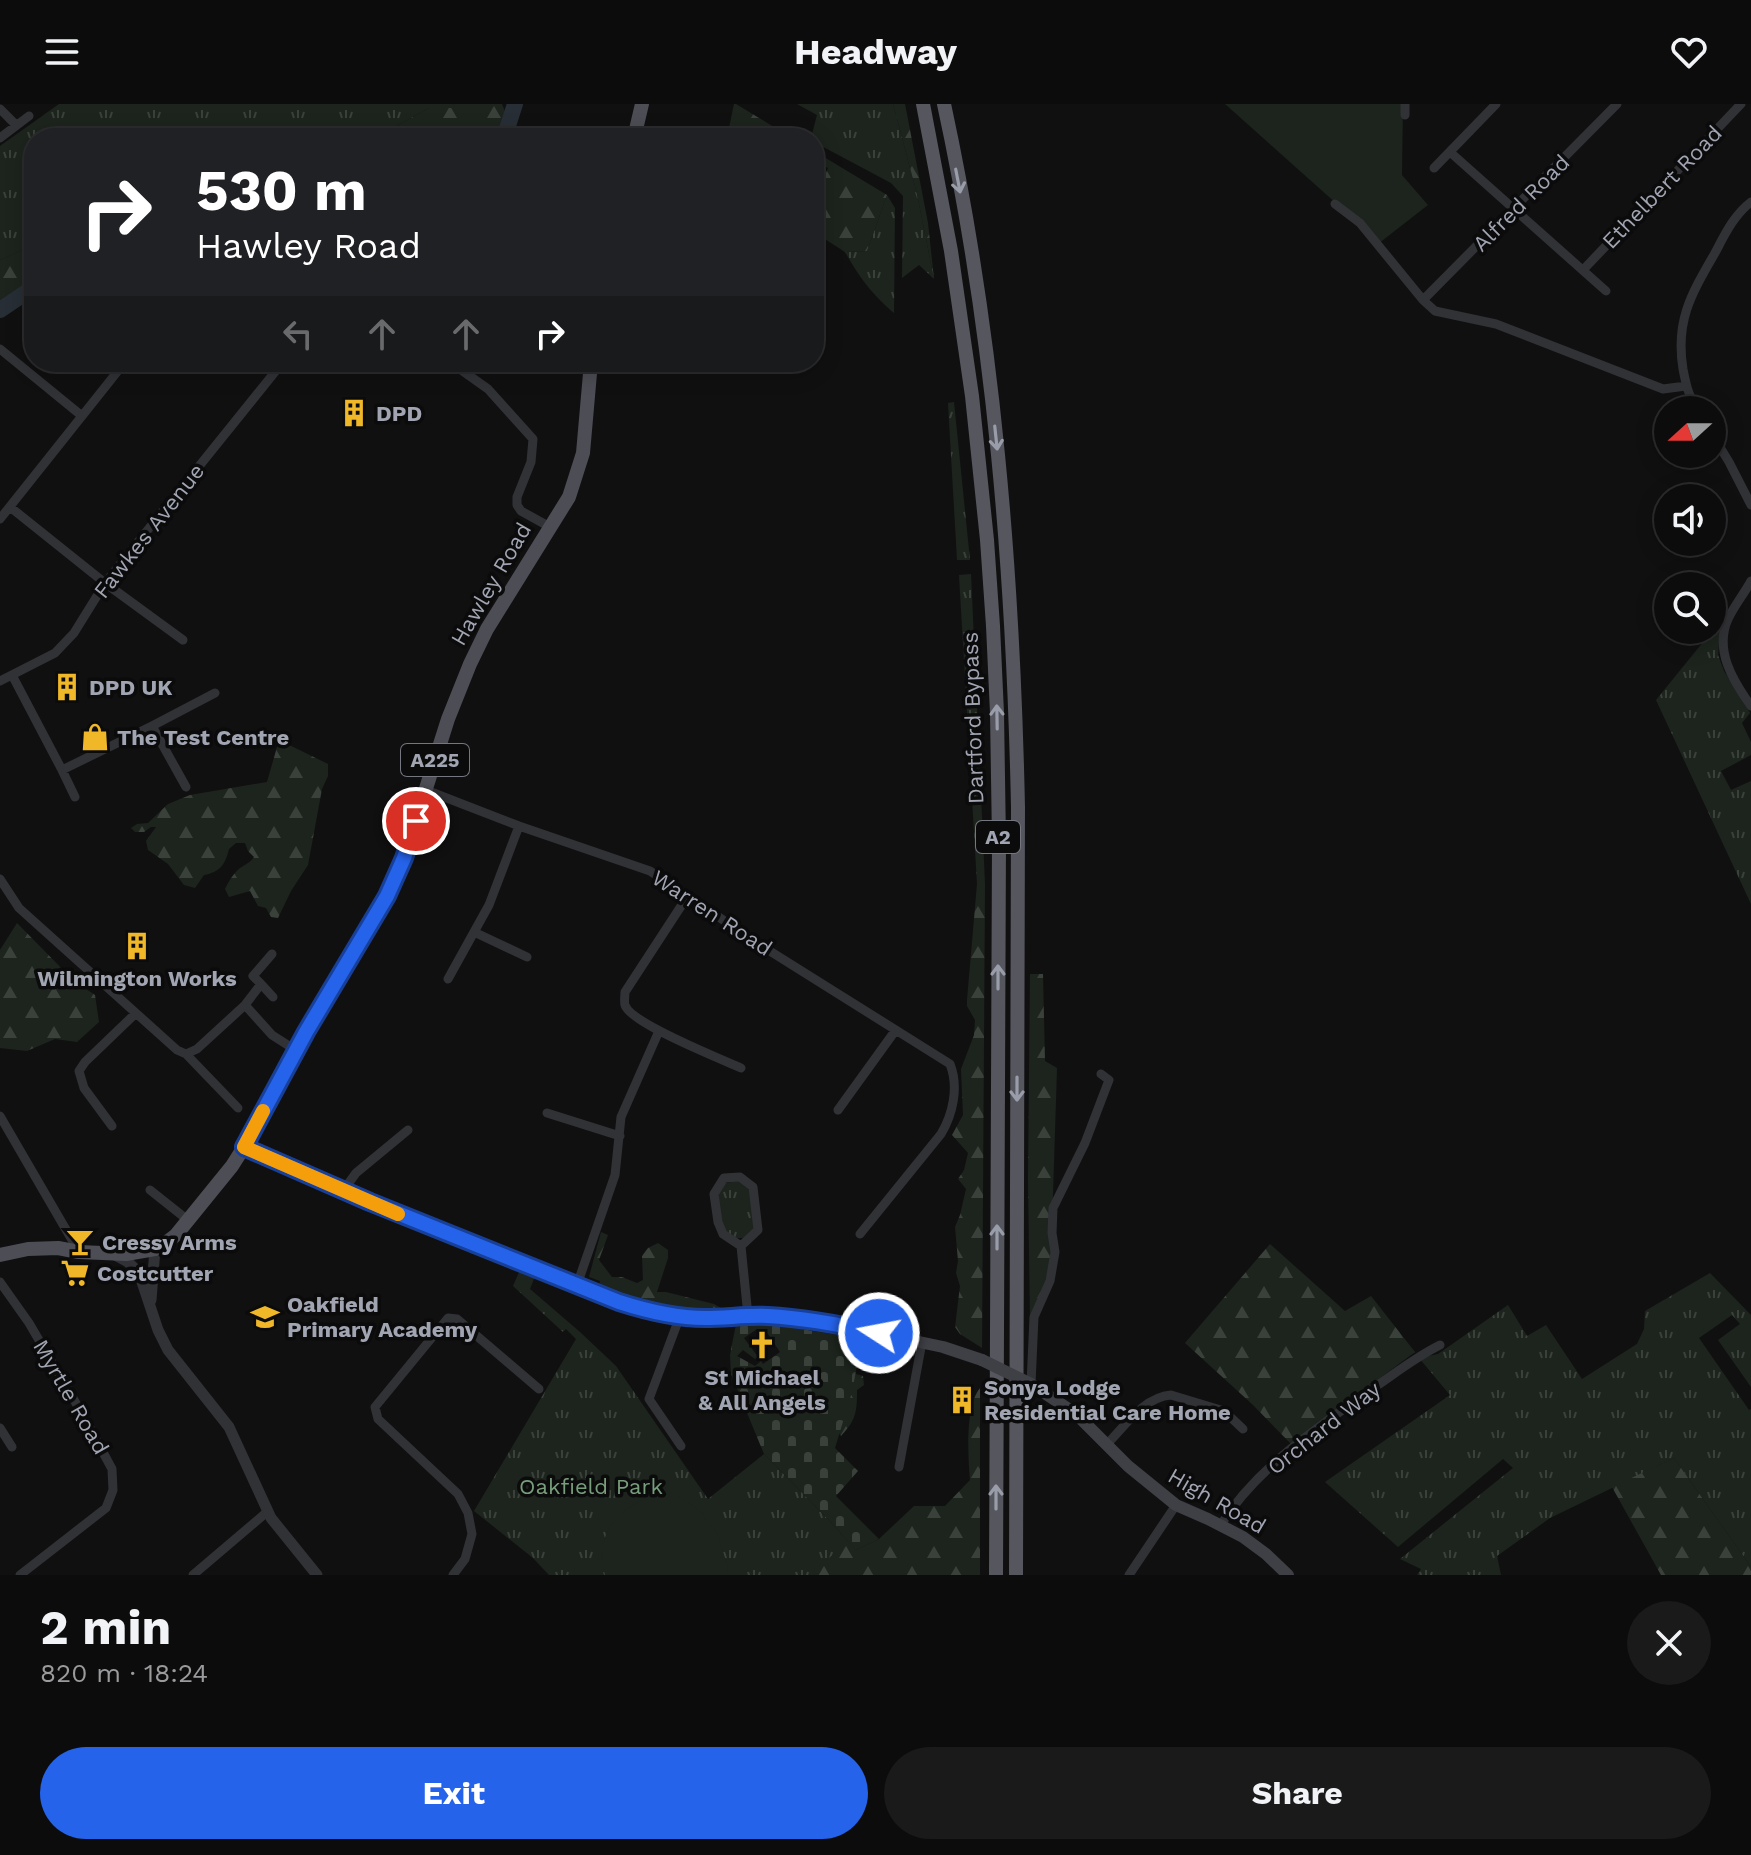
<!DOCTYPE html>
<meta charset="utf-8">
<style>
body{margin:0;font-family:"Work Sans",sans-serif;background:#1a1a1b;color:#f1f3f6;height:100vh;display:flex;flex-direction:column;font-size:30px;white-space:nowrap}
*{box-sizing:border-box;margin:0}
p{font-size:26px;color:#9a9b9d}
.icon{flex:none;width:44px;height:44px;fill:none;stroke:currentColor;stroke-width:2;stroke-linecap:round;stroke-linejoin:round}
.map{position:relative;height:1471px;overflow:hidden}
.details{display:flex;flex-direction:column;background:#0c0c0d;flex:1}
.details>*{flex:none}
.top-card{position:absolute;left:24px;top:24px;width:800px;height:244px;border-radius:32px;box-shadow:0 4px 20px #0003,0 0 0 2px #2c2c2e;background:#202124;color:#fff;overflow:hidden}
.needle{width:52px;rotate:249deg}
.buttons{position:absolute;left:1654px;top:292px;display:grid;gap:16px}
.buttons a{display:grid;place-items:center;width:72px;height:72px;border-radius:50%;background:#0c0c0d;box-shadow:0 4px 20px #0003,0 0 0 2px #2c2c2e;font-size:40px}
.pin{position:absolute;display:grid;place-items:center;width:68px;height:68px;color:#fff;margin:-34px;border:4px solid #fff;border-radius:50%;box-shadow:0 2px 8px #0007}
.me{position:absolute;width:88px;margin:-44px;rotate:281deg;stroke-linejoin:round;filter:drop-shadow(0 0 6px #0008)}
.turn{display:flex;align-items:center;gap:28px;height:168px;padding:0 40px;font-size:36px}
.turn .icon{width:104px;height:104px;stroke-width:2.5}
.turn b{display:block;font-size:56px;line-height:68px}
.lanes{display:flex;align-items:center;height:76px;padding:0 40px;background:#0003;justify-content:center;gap:40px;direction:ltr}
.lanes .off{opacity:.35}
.round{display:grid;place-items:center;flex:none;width:84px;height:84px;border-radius:42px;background:#1a1a1b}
.overview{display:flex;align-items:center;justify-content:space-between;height:136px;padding:0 40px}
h1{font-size:48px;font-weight:700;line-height:60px}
.cta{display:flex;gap:16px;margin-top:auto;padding:16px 40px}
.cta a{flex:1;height:92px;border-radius:48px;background:#2563eb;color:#fff;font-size:32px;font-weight:700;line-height:92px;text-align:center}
.cta a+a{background:#1a1a1b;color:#f1f3f6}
header{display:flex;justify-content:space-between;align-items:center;height:104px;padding:0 40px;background:#0c0c0d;font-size:36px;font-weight:700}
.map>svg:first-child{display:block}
</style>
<header><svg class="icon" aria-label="menu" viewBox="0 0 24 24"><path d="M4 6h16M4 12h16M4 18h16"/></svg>Headway<svg class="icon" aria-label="heart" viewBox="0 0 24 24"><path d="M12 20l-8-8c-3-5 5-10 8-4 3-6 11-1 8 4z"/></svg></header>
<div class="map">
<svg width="1751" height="1471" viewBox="0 0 1751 1471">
<defs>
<pattern id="grass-tufts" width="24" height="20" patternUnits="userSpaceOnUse" patternTransform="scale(2)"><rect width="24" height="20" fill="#1c241d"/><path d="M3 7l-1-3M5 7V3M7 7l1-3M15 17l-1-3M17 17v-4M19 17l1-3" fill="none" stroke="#3a413b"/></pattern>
<pattern id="forest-firs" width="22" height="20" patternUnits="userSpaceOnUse" patternTransform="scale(2)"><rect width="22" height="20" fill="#1c241d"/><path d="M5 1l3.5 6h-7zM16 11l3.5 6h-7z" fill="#3a413b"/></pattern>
<pattern id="cemetery-stones" width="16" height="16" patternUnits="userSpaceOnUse" patternTransform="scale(2)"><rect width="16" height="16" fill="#1c241d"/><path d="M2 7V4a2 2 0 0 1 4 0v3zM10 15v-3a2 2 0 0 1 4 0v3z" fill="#3a413b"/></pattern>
</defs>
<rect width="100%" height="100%" fill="#101011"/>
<!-- grass -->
<path fill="url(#grass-tufts)" d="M59 0H453L457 4H429L393 24 316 25 303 34H34V141L0 156V42Z
M797 0H893L917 90 934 175 919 161 902 174 903 92 891 79 814 38V34H811L817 11Z
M887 91 895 104 894 209C871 189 860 174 845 148L867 147Z
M954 298 970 456H957L948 299Z
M971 470 985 780H977L959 471Z
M1721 516 1718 551 1724 567 1750 609 1742 619 1751 638V651L1721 667 1731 686 1751 677V800L1656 596Z
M741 1077 751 1087 755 1125 746 1134H734L723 1124 717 1089 724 1079Z
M520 1166 535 1172 530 1185 580 1228 616 1262 708 1395 764 1350 826 1413 856 1446 838 1471H549L533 1454 474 1407 576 1235 566 1225 563 1228 513 1182Z
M1710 1169 1751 1211V1283L1718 1236 1740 1220 1732 1211 1699 1234 1749 1306 1751 1305V1463L1674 1354 1550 1414 1497 1452 1501 1471H1417L1421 1465 1400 1455 1513 1364 1503 1355 1398 1443 1325 1378 1450 1291 1419 1254 1438 1250 1508 1201 1527 1232 1546 1221 1582 1275 1637 1240 1644 1225 1645 1207Z"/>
<!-- forest -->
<path fill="url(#forest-firs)" d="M453 0H502L515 34H303L316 25 393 24 429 4H456Z
M734 0H736L792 34H758L729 24Z
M893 0H905L928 119 934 175 917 90Z
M814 47 887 91 867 147 845 148 814 128V97L828 64 814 57Z
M34 141V191L0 213V156Z
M279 636 328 660V672L322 685 308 761 291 787 278 814 271 813 266 804 258 802 250 787 229 793 225 785C229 777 233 770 240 764 246 760 250 759 254 753L248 747 245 739H236L229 745C225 761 220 768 204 771L195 784 184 781 168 760 148 746 146 737 156 723H151L144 728H135L131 724 137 720 148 719 168 700 190 691 267 678Z
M977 780H985L982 1244 960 1230 955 1223 960 1182 956 1169 958 1157 955 1123 960 1111 966 1085 958 1075 964 1066 968 1049 952 1031 963 1011 961 965 974 931 975 916 967 902V896Z
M17 819 73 876 95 891 99 918 77 938 55 935 27 947 0 944V846Z
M1030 870H1043L1045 957 1057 964 1051 1152 1049 1170 1030 1214 1028 1075Z
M601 1128 608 1131 599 1156 612 1173H622L637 1179 643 1176 642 1152 648 1144 658 1139 668 1146V1154L657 1188H666L714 1200 721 1204 722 1207C678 1205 639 1199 599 1182L600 1177 589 1173Z
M1270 1140 1345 1207 1371 1192 1415 1248 1291 1340 1253 1301 1185 1239Z
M867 1234 884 1237 890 1245 874 1246 871 1258 863 1251 851 1253 849 1268 863 1272 864 1281 857 1286C857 1308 856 1316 841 1332L833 1321 852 1241Z
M980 1284V1471H810L848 1437 856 1446 879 1435 914 1402H945L970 1376C968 1352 965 1302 980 1284Z
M1674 1354 1751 1463V1471H1661L1612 1383Z"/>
<!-- cemetery -->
<path fill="url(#cemetery-stones)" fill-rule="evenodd" d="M764 1219 862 1235 852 1288 835 1344 858 1367 836 1392 879 1435 856 1446 826 1413 764 1350 731 1270 730 1251 736 1220ZM757 1225 761 1230 766 1227 780 1248 763 1260 761 1257 755 1262 737 1252 743 1246 755 1255 758 1253 744 1234Z"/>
<!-- garden -->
<path fill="#1c241d" d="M1225 0H1403L1402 71 1428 101 1378 140 1338 101Z
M649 1392H678L700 1407 717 1429 728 1464 726 1471H605C596 1428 613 1411 649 1392Z"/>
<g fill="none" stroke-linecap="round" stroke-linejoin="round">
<!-- river -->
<path stroke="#272e35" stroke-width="16" d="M504 34 515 0
M0 206 34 183"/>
<!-- minor -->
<path stroke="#313236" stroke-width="9" d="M0 5 16 21
M1405 11V0
M0 34 29 12
M1450 48 1606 187
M1434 64 1496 0
M1335 100 1360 119 1423 196 1435 207 1496 220 1663 285 1686 282
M1583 166 1741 0
M1423 196 1617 0
M0 245 82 312
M450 258 488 285 533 335 531 358 517 393V401L521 407 550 423
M1697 306C1689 293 1686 281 1683 265 1675 216 1692 189 1715 149 1725 130 1734 111 1751 98
M1712 330 1729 358 1751 401
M10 403 105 479 183 536
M0 415 125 258
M1751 477C1744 490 1734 502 1728 515 1714 546 1733 577 1751 602
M12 571 62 666 152 622 186 683
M0 577 55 549 74 529 105 479 283 258
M152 622 215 589
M62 666 75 693
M426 686 519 722 650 767 765 844 950 960C959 983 953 1010 941 1030L860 1130
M0 775 19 804 177 946 186 950 238 1004
M687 793 625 888C625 890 624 899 625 901 630 919 721 955 741 964
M474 828 527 853
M448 875 489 801 519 722
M261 880 253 872 272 850
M245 901 261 880 273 893
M186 950 197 945 245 901 272 931 297 947
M838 1006 895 927
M547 1009 620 1032
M0 1012 79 1148
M112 1022 84 984 79 967 85 958 136 909
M740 1073 753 1083 758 1126 741 1142 723 1130 718 1118 714 1090 724 1074Z
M150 1086 189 1117
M343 1087 356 1069 408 1026
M741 1142 748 1212
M0 1178 29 1219 84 1313 112 1365 113 1386 106 1404 20 1471
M577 1181 615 1071 621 1013 659 927
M680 1212 649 1295 681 1342
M1031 1280 1034 1213 1050 1177 1055 1148 1052 1129 1053 1104 1085 1039 1109 976 1101 970
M0 1324 12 1343
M1107 1340C1125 1322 1144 1293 1171 1291L1224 1307 1243 1325
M899 1363 922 1238
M1220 1422C1256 1364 1317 1324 1372 1285 1396 1269 1414 1254 1440 1241
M193 1471 267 1408
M453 1471 465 1455 472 1430 468 1409 458 1390 378 1315 375 1303 448 1214 457 1215 539 1285
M1129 1471 1176 1401"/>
<!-- tertiary -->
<path stroke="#313236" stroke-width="11" d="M113 1150 128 1158 137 1167 142 1178 158 1226 168 1246 229 1323 271 1414 317 1471
M151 1196 155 1145"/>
<!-- secondary -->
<path stroke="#3f4046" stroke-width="12" d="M244 1043 343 1087 619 1198 643 1205 680 1212 703 1214 766 1212 829 1219 943 1243 982 1256
M1031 1280 1076 1310 1128 1362 1176 1401 1208 1415 1243 1433 1266 1450 1288 1471"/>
<!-- primary -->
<path stroke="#4d4e55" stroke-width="14" d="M634 34 642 0
M0 1151 28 1145 58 1144 79 1148 126 1150 155 1145 163 1141 176 1131 232 1062 244 1043 306 928 387 792 404 754 448 615 470 560 487 525 569 393 583 349 591 258"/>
<!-- trunk -->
<path stroke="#55565e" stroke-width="14" d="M923 0 951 147 972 292 987 436 993 522 997 609 999 737 996 1471
M944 0C994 231 1013 467 1018 703L1016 1471"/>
<!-- secondary-bridge -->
<path stroke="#3f4046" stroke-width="12" d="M982 1256 1031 1280"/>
</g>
<!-- one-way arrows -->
<defs><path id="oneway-shaft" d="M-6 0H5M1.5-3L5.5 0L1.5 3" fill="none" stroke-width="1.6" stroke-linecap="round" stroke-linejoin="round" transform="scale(2)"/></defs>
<g stroke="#999daa">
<use href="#oneway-shaft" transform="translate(958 77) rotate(79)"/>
<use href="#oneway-shaft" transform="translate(996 334) rotate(84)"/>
<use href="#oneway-shaft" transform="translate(997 613) rotate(-91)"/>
<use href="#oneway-shaft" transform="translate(998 873) rotate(-90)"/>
<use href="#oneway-shaft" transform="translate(1017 985) rotate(90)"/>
<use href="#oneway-shaft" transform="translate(997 1133) rotate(-90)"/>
<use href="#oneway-shaft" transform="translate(996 1393) rotate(-90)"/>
</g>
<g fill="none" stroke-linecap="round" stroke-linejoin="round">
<defs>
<path id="route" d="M416 717 404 754 387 792 306 928 244 1043 370 1098 619 1198C647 1207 676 1214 705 1214 726 1214 747 1211 768 1212 805 1214 842 1221 879 1229"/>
</defs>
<!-- route casing -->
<use href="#route" stroke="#184099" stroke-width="20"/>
<!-- route -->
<use href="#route" stroke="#2563eb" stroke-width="14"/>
<!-- slow -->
<path stroke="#f59e0b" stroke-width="14" d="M263 1007 244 1043 398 1110"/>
</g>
<!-- icons -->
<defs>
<symbol id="building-bare" viewBox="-9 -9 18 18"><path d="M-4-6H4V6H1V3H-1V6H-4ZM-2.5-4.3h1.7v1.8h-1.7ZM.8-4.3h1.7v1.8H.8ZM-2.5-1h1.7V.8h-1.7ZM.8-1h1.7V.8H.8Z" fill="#f0b829" stroke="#0b0b0c" stroke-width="2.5" paint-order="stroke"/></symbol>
<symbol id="shop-bare" viewBox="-9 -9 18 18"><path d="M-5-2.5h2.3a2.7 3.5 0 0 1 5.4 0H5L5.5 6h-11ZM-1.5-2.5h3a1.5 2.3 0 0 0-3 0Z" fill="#f0b829" stroke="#0b0b0c" stroke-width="2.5" paint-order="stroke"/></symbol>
<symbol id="bar-bare" viewBox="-9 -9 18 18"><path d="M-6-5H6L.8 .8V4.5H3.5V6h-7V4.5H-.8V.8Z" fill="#f0b829" stroke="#0b0b0c" stroke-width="2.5" paint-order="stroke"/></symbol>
<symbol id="supermarket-bare" viewBox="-9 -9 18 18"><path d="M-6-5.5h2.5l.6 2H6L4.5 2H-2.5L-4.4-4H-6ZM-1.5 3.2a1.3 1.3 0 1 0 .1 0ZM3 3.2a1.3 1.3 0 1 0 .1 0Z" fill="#f0b829" stroke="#0b0b0c" stroke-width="2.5" paint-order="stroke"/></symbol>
<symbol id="school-bare" viewBox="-9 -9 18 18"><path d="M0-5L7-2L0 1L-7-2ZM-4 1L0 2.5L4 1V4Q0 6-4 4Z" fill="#f0b829" stroke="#0b0b0c" stroke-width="2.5" paint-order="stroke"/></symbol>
<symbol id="church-bare" viewBox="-9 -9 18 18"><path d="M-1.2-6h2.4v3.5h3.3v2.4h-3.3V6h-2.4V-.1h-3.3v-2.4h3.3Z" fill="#f0b829" stroke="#0b0b0c" stroke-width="2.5" paint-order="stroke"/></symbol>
</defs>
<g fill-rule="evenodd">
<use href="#building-bare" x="334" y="289" width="40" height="40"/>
<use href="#building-bare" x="47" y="563" width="40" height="40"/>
<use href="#shop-bare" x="75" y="613" width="40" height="40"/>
<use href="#building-bare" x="117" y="822" width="40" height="40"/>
<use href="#bar-bare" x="60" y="1118" width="40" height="40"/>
<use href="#supermarket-bare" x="55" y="1149" width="40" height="40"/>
<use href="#school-bare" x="245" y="1193" width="40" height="40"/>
<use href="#church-bare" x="742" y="1221" width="40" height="40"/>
<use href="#building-bare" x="942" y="1276" width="40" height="40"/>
</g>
<g text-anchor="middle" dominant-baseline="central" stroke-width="7" stroke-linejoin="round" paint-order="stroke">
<!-- shield labels -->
<g fill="#0b0b0c" stroke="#747780" stroke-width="2">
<rect x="401" y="640" width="68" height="32" rx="6"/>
<rect x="976" y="717" width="44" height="32" rx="6"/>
</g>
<g font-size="20" font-weight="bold" fill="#a1a5b2">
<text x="435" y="656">A225</text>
<text x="998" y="733">A2</text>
</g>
<!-- street labels -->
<g font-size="22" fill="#a1a5b2" stroke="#0b0b0c">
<text transform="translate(1662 83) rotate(-46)">Ethelbert Road</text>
<text transform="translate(1521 99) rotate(-45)">Alfred Road</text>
<text transform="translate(149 427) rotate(-52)">Fawkes Avenue</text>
<text transform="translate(491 480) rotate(-60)">Hawley Road</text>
<text transform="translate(973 614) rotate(-92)">Dartford Bypass</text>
<text transform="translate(712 809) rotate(33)">Warren Road</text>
<text transform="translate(71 1293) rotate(60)">Myrtle Road</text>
<text transform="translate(1324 1324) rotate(-38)">Orchard Way</text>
<text transform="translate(1217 1397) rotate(30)">High Road</text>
</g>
<!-- poi labels -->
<g font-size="22" font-weight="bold" fill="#a1a5b2" stroke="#0b0b0c" text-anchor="start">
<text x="376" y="309">DPD</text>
<text x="89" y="583">DPD UK</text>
<text x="117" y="633">The Test Centre</text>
<text x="137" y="874" text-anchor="middle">Wilmington Works</text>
<text x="102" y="1138">Cressy Arms</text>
<text x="97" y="1169">Costcutter</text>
<text x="287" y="1200">Oakfield<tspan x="287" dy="25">Primary Academy</tspan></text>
<text x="762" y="1273" text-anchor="middle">St Michael<tspan x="762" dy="25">&amp; All Angels</tspan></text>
<text x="984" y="1283">Sonya Lodge<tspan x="984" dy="25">Residential Care Home</tspan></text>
</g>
<!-- park labels -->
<g font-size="22" fill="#789d7c" stroke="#0b0b0c">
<text x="591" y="1382">Oakfield Park</text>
</g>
</g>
</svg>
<div class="buttons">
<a><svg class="needle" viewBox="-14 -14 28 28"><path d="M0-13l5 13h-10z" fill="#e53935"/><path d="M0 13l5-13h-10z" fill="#9a9b9d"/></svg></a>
<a><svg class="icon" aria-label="sound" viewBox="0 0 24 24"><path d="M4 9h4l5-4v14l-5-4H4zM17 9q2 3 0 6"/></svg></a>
<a><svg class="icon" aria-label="search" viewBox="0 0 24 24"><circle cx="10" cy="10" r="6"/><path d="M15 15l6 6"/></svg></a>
</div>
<div class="pin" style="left:416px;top:717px;background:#d93025"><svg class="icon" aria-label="arrive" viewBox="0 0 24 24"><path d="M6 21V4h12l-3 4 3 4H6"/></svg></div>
<svg class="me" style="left:879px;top:1229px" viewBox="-20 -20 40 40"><circle r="17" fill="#2563eb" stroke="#fff" stroke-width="3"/><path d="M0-11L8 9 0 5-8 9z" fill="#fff"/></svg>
<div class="top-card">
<div class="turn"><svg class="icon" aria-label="right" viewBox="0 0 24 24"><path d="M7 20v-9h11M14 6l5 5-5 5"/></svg><div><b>530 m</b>Hawley Road</div></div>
<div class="lanes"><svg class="icon off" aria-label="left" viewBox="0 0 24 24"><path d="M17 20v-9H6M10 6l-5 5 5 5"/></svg><svg class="icon off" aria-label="ahead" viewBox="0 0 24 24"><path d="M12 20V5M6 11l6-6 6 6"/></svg><svg class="icon off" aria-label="ahead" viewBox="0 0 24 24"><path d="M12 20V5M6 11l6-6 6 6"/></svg><svg class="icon" aria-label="right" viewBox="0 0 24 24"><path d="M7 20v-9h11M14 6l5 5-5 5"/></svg></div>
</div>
</div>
<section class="details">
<div class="overview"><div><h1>2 min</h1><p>820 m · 18:24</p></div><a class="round"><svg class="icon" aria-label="close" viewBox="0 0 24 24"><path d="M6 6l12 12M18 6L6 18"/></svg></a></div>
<div class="cta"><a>Exit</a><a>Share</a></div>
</section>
